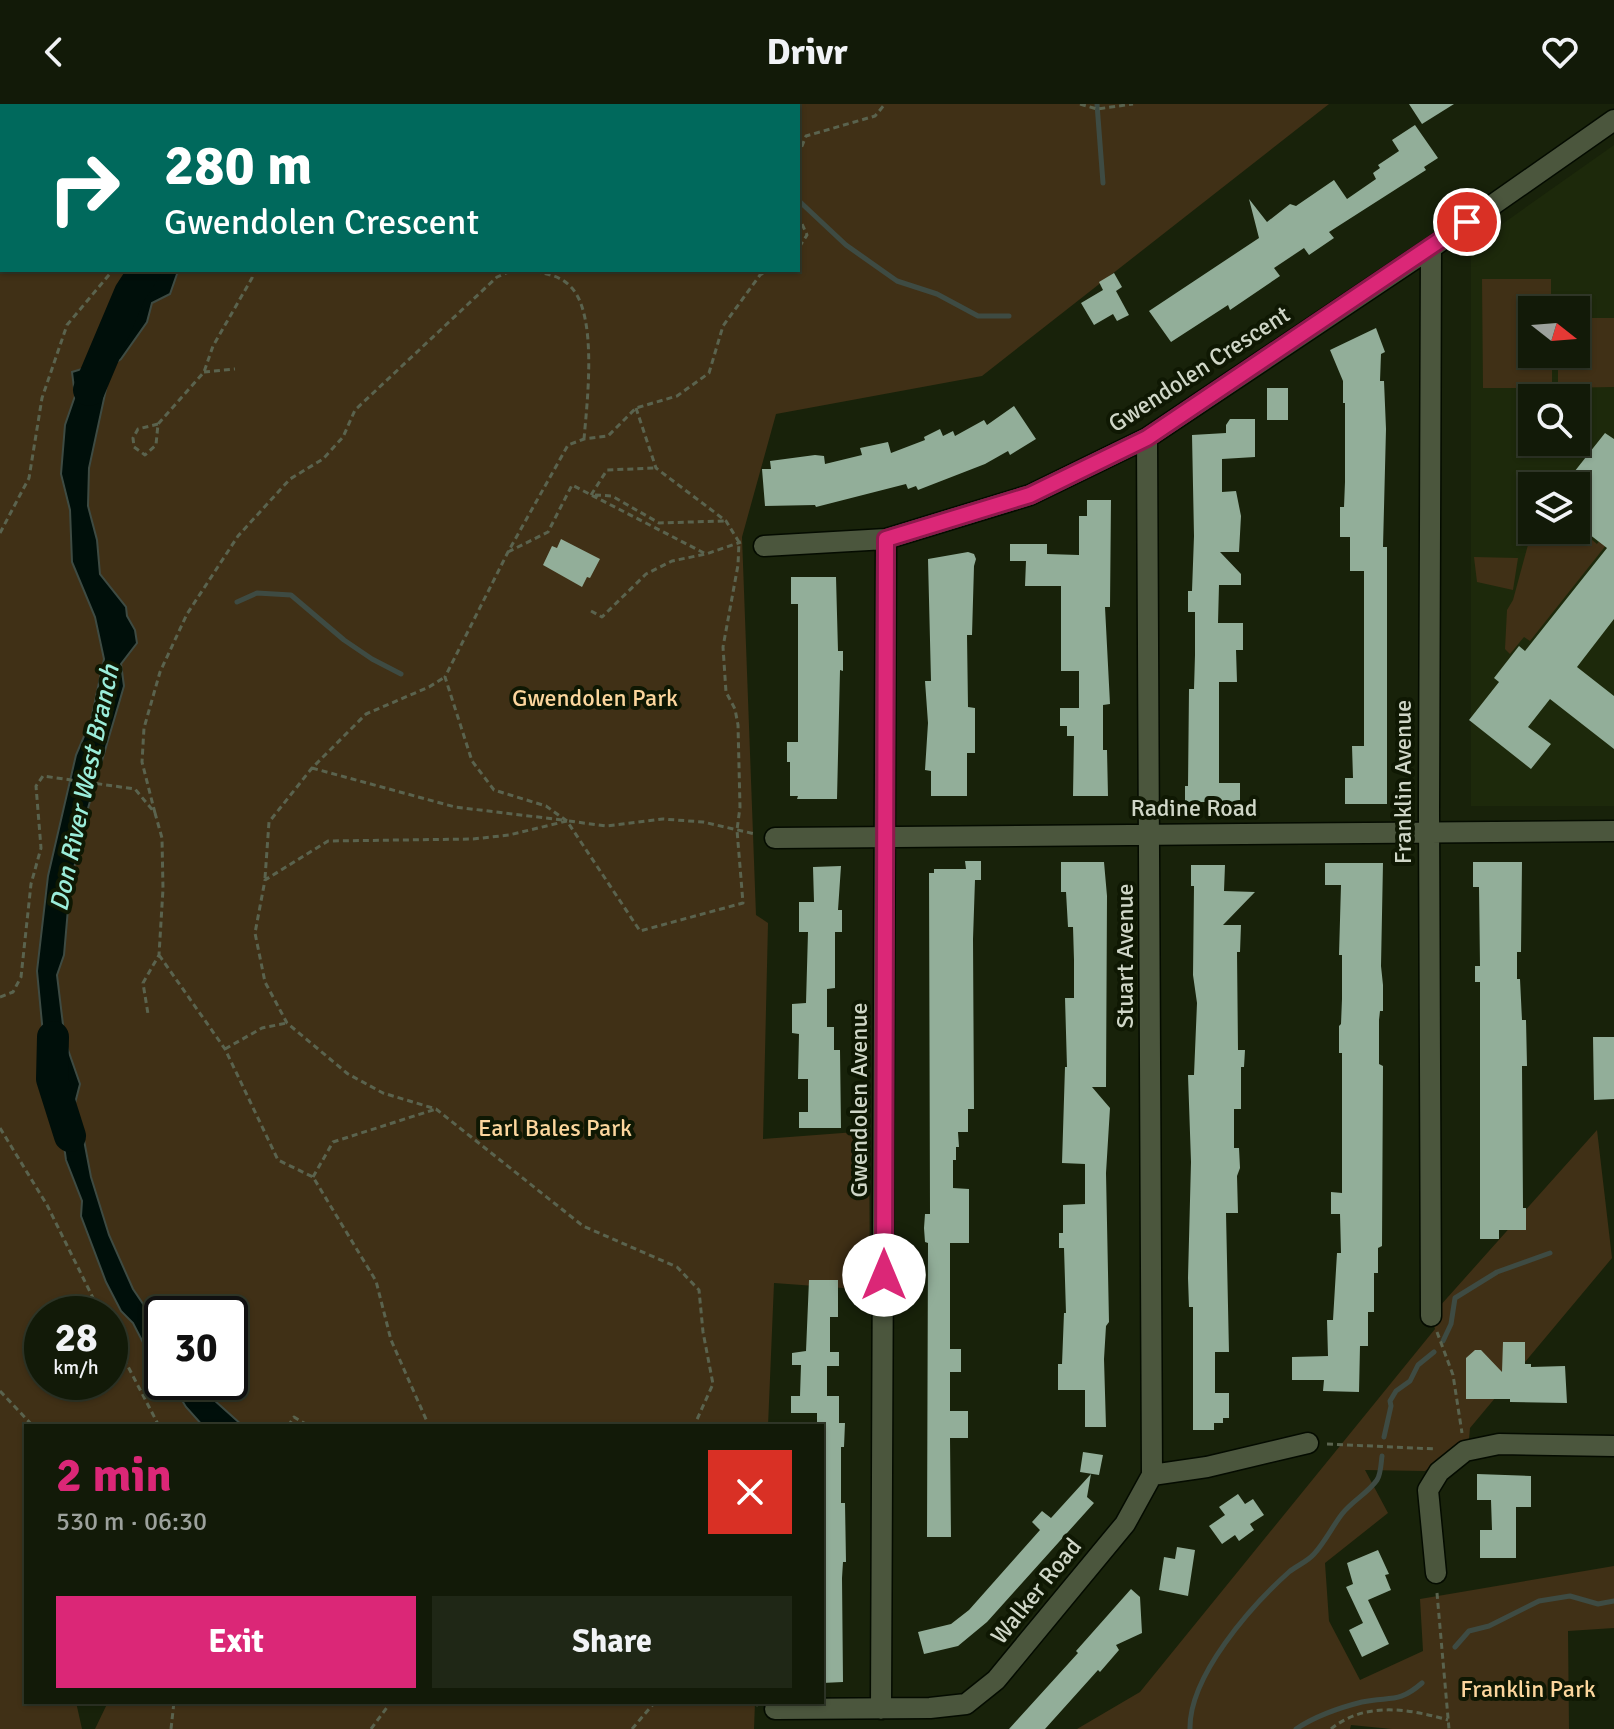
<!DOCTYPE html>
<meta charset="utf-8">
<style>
body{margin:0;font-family:Signika,sans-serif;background:#1f2716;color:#f1f3f6;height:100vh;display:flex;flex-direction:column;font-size:30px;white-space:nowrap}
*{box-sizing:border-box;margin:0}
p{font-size:26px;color:#9ca19c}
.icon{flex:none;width:44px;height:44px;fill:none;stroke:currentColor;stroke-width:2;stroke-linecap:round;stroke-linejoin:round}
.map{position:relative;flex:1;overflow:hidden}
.drawer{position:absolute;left:24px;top:1320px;width:800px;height:280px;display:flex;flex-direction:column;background:#121a08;border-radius:0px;box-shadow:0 2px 6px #0004,0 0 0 2px #313829}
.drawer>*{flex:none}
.top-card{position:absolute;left:0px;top:0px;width:800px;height:168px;box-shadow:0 2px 6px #0004,0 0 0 2px #313829;background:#00695c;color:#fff;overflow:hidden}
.needle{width:52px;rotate:107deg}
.buttons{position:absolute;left:1518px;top:192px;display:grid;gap:16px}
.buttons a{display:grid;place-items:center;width:72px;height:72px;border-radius:0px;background:#121a08;box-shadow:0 2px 6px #0004,0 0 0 2px #313829;font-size:40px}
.speed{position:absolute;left:24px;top:1192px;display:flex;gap:16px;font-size:40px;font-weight:700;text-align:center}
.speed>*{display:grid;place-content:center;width:104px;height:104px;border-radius:50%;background:#121a08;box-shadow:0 2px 6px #0004,0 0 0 2px #313829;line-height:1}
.speed small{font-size:20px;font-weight:400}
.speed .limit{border:4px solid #111;border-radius:12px;background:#fff;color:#111}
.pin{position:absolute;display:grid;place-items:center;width:68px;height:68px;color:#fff;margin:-34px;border:4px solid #fff;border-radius:50%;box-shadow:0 2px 8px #0007}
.me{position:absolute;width:88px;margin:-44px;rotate:0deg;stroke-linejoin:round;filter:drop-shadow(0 0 6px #0008)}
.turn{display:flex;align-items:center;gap:28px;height:168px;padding:0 32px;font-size:36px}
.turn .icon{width:104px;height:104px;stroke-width:2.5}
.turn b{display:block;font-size:56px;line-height:68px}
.round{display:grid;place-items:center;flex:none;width:84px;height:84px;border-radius:0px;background:#1f2716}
.summary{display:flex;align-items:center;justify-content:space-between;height:136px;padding:0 32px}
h1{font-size:48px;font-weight:800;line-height:60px;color:#db2777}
.action{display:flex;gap:16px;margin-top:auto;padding:16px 32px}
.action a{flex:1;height:92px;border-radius:0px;background:#db2777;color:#fff;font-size:32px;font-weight:800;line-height:92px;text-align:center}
.action a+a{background:#1f2716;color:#f1f3f6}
header{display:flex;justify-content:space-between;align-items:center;height:104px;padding:0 32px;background:#121a08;font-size:36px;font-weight:800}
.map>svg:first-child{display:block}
</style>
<header><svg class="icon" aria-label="back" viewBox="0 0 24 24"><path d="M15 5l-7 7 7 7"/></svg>Drivr<svg class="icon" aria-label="heart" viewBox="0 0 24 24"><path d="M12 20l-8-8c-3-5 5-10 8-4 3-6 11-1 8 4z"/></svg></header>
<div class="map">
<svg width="1614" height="1625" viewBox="0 0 1614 1625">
<rect width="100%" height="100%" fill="#18220a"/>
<!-- built -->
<path fill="#1d290b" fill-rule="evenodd" d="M1614 41V702H1471V142ZM1532 206H1576V250H1532ZM1532 294H1576V338H1532ZM1532 382H1576V426H1532Z"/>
<!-- green -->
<path fill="#403016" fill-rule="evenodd" d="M0 0H1329L982 272 776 310 742 433 756 811 768 819 763 1035 869 1027 870 1186 774 1179 768 1322H26V1598H76L82 1625H0ZM2 2H798V166H2ZM42 1210H110V1278H42ZM162 1210H230V1278H162Z
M1482 175H1551V206H1532V250H1552V284H1483Z
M1576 214H1614V283L1558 284V250H1576Z
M1530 309 1532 338H1569C1551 356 1534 355 1517 338L1520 318Z
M1532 426H1560L1568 432 1580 426 1597 440 1605 429 1611 435 1530 537 1524 533 1510 550 1505 545 1507 506 1513 496Z
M1474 453 1518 454 1513 486 1477 478Z
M1597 1026 1612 1154 1470 1324 1469 1335 1425 1367 1365 1366 1388 1409 1325 1459 1329 1517 1360 1576 1423 1547 1420 1495 1614 1462V1524L1568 1527 1569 1625H1392L1351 1621 1350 1625H1077L1140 1588 1435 1225 1431 1212Z
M108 1598H755L754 1625H95Z"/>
<!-- water -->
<path fill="#000f0a" stroke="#3e4b43" stroke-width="2" d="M144 166H181L177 170 170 190 152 199 147 218 121 255 111 262 89 364 88 402 97 436 100 470 126 503 127 512 135 526 137 539 121 560 124 582 86 711 70 782 64 851 57 871 65 937 80 980 73 1007 80 1015 91 1073 109 1131 133 1185 162 1228V1268L151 1254 133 1219 121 1207 106 1178 81 1112 82 1097 66 1056 57 991 45 951 37 867 48 772 76 651 91 616 104 555 95 513 72 458 70 406 61 370 65 321 75 292 72 268 85 264 87 255H95C121 231 132 199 144 166Z
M171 1278H194L243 1322H203L186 1303Z"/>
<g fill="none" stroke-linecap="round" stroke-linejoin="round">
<!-- stream -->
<path stroke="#3e4b43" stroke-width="5" d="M736 0 737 2
M1097 0 1103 79
M798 96 846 141 897 177 937 190 978 212H1009
M237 498 257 489 291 491 344 536 372 555 401 570
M1443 1237 1451 1220 1455 1194 1497 1168 1550 1149
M1384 1333 1391 1302 1390 1297 1396 1287 1410 1277 1418 1261 1434 1248
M1455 1543 1469 1527 1489 1522 1539 1497 1570 1492 1598 1500 1614 1497
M1190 1625C1189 1572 1251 1502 1289 1468 1296 1462 1307 1458 1314 1450 1325 1438 1332 1423 1342 1410 1352 1397 1368 1389 1377 1376 1381 1370 1381 1359 1382 1352
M1296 1625C1317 1611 1338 1604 1362 1598 1390 1592 1398 1600 1422 1579"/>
<!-- river -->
<path stroke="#000f0a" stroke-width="32" d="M89 286 130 189 145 166
M53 933 52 975 70 1032"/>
</g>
<!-- building -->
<path fill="#92ae99" d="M1409 0H1454L1422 20Z
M1415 21 1438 54 1424 63 1426 66 1329 128 1334 134 1309 151 1304 144 1274 164 1280 172 1230 206 1228 201 1171 238 1149 207 1259 134 1249 95 1267 118 1290 100 1296 102 1334 76 1347 95 1376 75 1373 69 1380 64 1378 61 1399 47 1392 36Z
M1114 169 1122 183 1116 187 1129 211 1117 217 1113 210 1094 221 1081 199 1103 186 1099 178Z
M1376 224 1385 248 1381 250 1380 277H1384L1386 325 1383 443H1387V700H1345V674H1353L1352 642H1364V467H1350V433H1340V403H1344L1345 378V299H1343V277L1330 246Z
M1267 284H1288V316H1267Z
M1014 302 1036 335 1010 351 1008 347 985 360 918 386 916 382 908 385 906 380 816 403 815 401 765 402 762 365H771L770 357 815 351 824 352 825 360 862 351 860 344 888 338 891 349 925 336 924 333 940 325 943 332 953 327 955 332 984 316 987 321Z
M1230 315H1255V353L1222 355V388L1236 387 1241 412 1239 448H1220L1241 470V481H1219L1218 519H1243V546H1236L1237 578H1219V679H1240V698H1189L1185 697V682H1188L1189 585H1194L1195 551V508H1188V487H1192L1194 432 1192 331 1226 329V321Z
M1605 329 1614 335V515L1577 563 1614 592V645L1550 595 1528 623 1551 640 1531 665 1469 616 1499 578 1494 574 1519 542 1525 547 1607 444 1576 420V382H1563Z
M1087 396H1111L1110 503H1105L1110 600 1103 601V646H1107L1108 692H1073L1074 632H1067V622H1060V604H1079V567H1061V482H1025L1026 457H1010V440H1047V450L1079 451V412H1087Z
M561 435 600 455 590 474 587 473 582 483 543 461 552 442 557 444Z
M968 448 974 450 976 455 974 462 972 531H967L968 603 975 604V649H967V692H931V667L925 666 928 619 925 577H931L928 455Z
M791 473H836L838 547H843V567L840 566 837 695H797L798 692H790V658H787V638H798V500H791Z
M965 757H981V776H975L973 835 974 1005H968V1028H958L959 1043H956V1056H953V1084L969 1085V1139H950V1245H961V1268H950V1307H968V1334H950L951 1433H927L928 1139 925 1138 924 1124 925 1110H930L929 769H934V765H966Z
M1061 758H1104L1107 792 1106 983H1092L1110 1004 1106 1069 1109 1218 1106 1222 1104 1255 1106 1323H1085V1286H1058V1260H1062L1064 1209H1066L1064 1144H1059V1129H1063V1101L1085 1100V1060L1062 1059 1065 963H1067L1065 894H1074V856L1073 823H1068L1066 788H1061Z
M1473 758H1522L1521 848H1517V875H1520L1522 916H1526L1527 962H1522L1523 1104H1526V1126H1499V1135H1480V878H1475V862H1480L1479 783H1473Z
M1325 759H1383L1381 862 1383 881V907H1380L1379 916V960L1383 962 1382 1142 1378 1144V1169H1374V1208H1368V1242H1360L1359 1288 1323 1287 1324 1276H1292V1253L1328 1252 1327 1216H1333L1337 1149H1341L1340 1110H1331V1088L1342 1089V949H1339V922L1341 920 1342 895V851H1339L1341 781H1325Z
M1191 761H1225L1224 787 1255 788 1223 821H1241L1240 848H1237L1238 946H1245L1244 963H1241V1005H1234V1044H1239L1240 1064 1237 1072 1238 1109H1226L1229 1248H1215V1289H1229V1314H1223V1319H1214V1326H1193V1203H1189L1188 1174 1191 1058 1188 971H1194L1197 899 1193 871 1194 782H1191Z
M841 762 838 806H842V828H835V884L827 885V923H834V946H840L841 1024H799V1008H808V975H798L799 930 792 929V900L806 899 808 828H799V798H814L813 763Z
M1593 933H1614V995L1594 996Z
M809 1176H838V1213H830V1248H839V1262H827V1292H839V1319H845L844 1343H841V1399H845L846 1458H843L842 1474 843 1578 822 1579V1322H817V1309H791V1292H800L801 1261H792V1249L806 1247Z
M1503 1238H1525V1260H1531V1263L1565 1262 1567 1299 1510 1298V1295H1466V1254L1475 1246H1481L1502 1268Z
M1083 1348 1103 1351 1099 1371 1080 1368Z
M1091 1370 1087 1393 1094 1399 987 1518 958 1542 924 1550 918 1528 951 1520 969 1506 1040 1426 1032 1418 1042 1407 1051 1414Z
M1477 1370 1531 1372V1403H1516V1454H1480V1426H1492L1491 1396H1477Z
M1238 1390 1245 1400 1253 1395 1264 1411 1250 1420 1254 1426 1239 1437 1235 1431 1222 1440 1209 1422 1225 1411 1219 1403Z
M1177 1443 1195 1446 1188 1492 1159 1486 1164 1453 1175 1455Z
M1378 1446 1389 1470 1385 1471 1391 1486 1368 1496 1389 1540 1362 1553 1349 1526 1363 1519 1346 1483 1353 1480 1347 1459Z
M1131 1485 1140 1493 1142 1529 1116 1541 1119 1546 1100 1568 1098 1566 1045 1625H1009L1078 1549 1076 1547Z"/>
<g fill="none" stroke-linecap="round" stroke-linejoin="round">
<defs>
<path id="minor" d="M1431 144 1429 708 1431 1212
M1147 334 1152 1371
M764 442 886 435 1030 391 1147 334 1431 144 1614 16
M775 734 1614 727
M1436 1469 1428 1386 1439 1368 1465 1347 1499 1340 1614 1342
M775 1605 930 1604 966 1600 996 1576 1125 1420 1152 1371 1207 1363 1308 1339
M881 1605 886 435"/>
</defs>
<!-- minor casing -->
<use href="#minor" stroke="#040b00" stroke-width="23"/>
<!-- path -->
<path stroke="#5a634e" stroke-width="3" stroke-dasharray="6 4" stroke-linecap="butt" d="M664 0 674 2
M1080 0 1097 5 1133 0
M214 2 216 0
M317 2V0
M536 2 537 0
M695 2 704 0
M798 52 806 32 875 12 885 0
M798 111 807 131 798 145
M525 166C542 169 559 170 571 183 598 211 587 299 584 335
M204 268 235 265
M636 304 656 364 726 417 739 438 738 461 723 543 726 588 735 605 738 621 740 703 737 726 743 799 640 827 567 717 546 702 494 686 472 657 445 573 508 448 568 341 584 335 608 332 636 304 677 292 709 269 723 222 760 171 768 166
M158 320 138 325 133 334 134 343 145 351 156 341 158 320 204 268 213 242 252 174 253 166
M591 391 607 366 656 364
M595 391 612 392 659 419 724 417
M0 429 29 374 42 294 67 221 113 166
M508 448 548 428 572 381 706 450
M591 507 602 513 646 470 672 457 706 450 741 438
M312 664 455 703 562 716
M155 709 142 658 144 624 160 568 187 510 238 432 290 375 323 355 343 333 355 306 497 173 513 166
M567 717 509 731 473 735 328 737 265 776 255 829 265 878 287 919 348 970 383 989 436 1005 583 1122 677 1163 699 1186 703 1228 713 1280 694 1322
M569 717 606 722 663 715 703 718 755 730
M265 774 269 718 312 664 366 610 429 583 445 573
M159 851 225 945 278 1056 313 1073 376 1177 391 1236 429 1322
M0 893 13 888 21 873 31 780 41 744 36 682 43 672 135 685 155 709 162 734 163 785 159 851 143 879 148 910
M225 945 262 924 287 919
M0 1024 47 1101 101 1210
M313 1073 333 1038 436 1005
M110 1228 159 1322
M1437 1228 1453 1271 1462 1329
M0 1287 33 1322
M288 1322 294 1313 309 1322
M1327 1340 1436 1345
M1437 1489 1449 1625
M746 1598 758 1601
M171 1625 174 1598
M371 1625 391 1598
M632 1625 655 1598
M1331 1625C1365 1597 1410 1605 1448 1616"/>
<!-- minor -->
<use href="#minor" stroke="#4b563d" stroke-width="20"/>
</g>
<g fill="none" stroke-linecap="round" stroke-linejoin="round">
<defs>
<path id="route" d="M884 1171 886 435 1030 391 1147 334 1467 118"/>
</defs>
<!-- route casing -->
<use href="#route" stroke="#8e194d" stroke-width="20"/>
<!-- route -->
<use href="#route" stroke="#db2777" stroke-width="14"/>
</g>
<g text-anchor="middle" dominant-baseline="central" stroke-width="8" stroke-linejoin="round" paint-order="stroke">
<!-- street labels -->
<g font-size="24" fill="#cfd6c7" stroke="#0f1803">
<text transform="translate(1199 265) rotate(-33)">Gwendolen Crescent</text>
<text transform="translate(1403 678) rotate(-90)">Franklin Avenue</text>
<text x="1194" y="704">Radine Road</text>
<text transform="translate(1125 852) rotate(-90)">Stuart Avenue</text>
<text transform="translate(859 996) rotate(-90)">Gwendolen Avenue</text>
<text transform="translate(1036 1487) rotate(-51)">Walker Road</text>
</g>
<!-- park labels -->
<g font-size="24" fill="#fcd69d" stroke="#0f1803">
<text x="595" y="594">Gwendolen Park</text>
<text x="555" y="1024">Earl Bales Park</text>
<text x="1528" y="1585">Franklin Park</text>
</g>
<!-- water labels -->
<g font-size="26" font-style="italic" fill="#9bedda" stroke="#0f1803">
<text transform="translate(85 684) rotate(-78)">Don River West Branch</text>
</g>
</g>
</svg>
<div class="buttons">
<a><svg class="needle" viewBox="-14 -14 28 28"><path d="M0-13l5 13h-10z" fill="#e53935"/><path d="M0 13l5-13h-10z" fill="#9ca19c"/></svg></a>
<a><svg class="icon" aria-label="search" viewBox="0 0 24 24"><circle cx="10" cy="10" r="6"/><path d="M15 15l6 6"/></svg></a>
<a><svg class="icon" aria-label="layers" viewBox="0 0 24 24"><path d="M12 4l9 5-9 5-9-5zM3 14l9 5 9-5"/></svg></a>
</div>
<div class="speed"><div>28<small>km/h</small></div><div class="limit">30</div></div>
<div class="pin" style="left:1467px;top:118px;background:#d93025"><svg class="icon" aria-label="arrive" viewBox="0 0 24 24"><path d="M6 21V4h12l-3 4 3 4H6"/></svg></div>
<svg class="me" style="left:884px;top:1171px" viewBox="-20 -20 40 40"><circle r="19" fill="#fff"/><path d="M0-13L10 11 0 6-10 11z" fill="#db2777"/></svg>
<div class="top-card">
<div class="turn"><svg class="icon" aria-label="right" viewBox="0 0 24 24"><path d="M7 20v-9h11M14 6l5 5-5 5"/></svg><div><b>280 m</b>Gwendolen Crescent</div></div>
</div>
<section class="drawer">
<div class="summary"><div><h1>2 min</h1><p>530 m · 06:30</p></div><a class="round" style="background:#d93025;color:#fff"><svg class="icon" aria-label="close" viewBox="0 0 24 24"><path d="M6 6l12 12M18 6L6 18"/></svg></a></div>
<div class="action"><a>Exit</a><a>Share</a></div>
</section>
</div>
